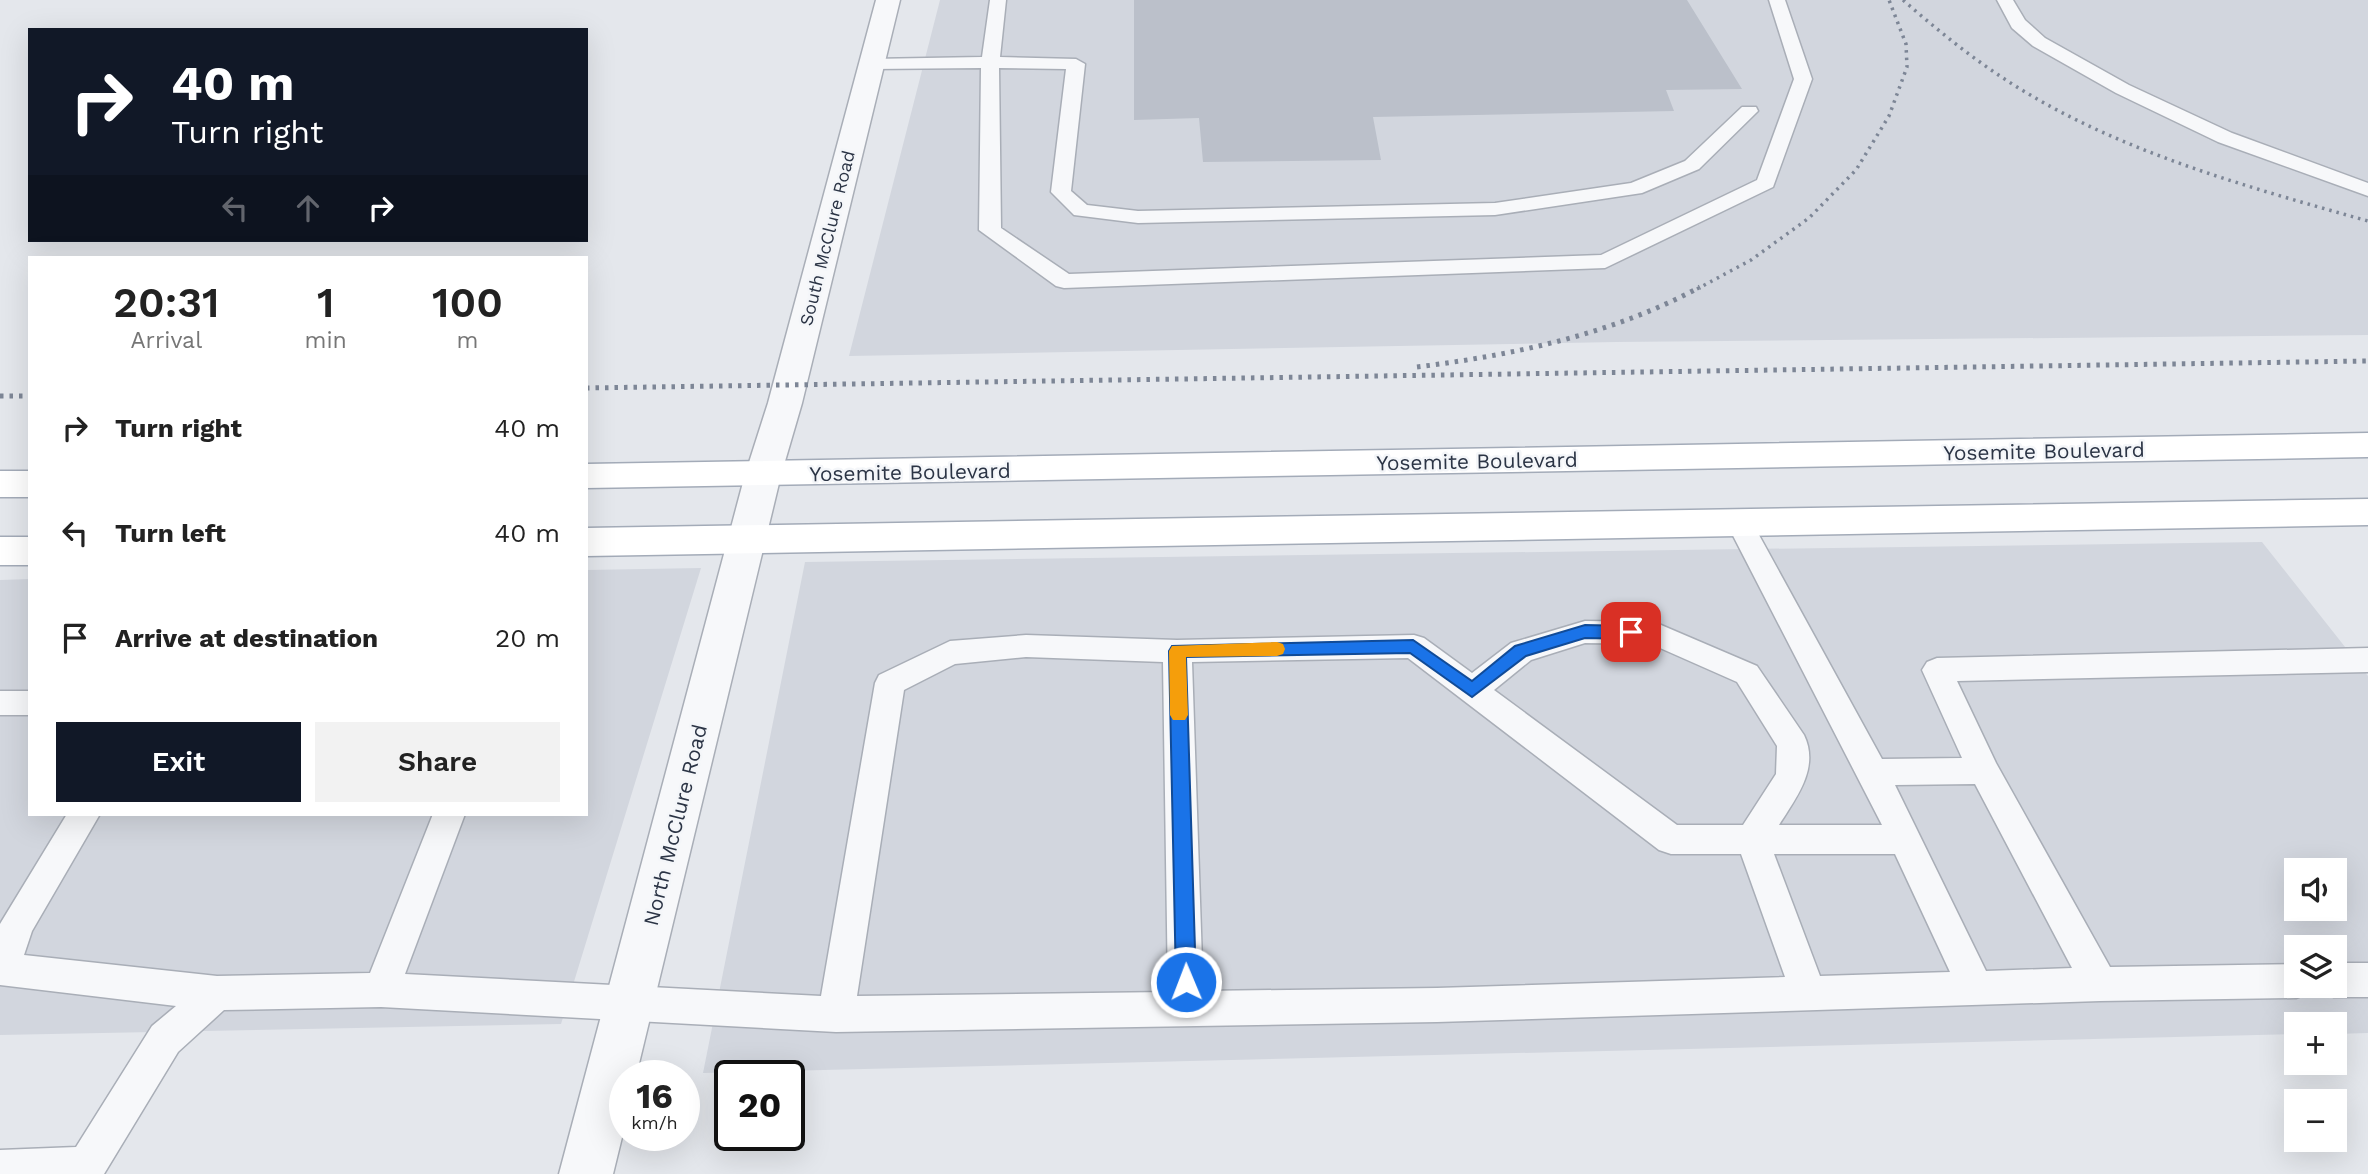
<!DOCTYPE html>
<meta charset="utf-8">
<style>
body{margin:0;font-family:"Work Sans",sans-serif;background:#f2f2f2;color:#222;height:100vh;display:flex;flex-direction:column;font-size:26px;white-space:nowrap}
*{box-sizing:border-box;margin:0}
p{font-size:23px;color:#767676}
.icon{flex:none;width:38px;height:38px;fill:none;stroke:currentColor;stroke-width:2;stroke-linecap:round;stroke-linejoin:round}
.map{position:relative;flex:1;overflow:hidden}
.details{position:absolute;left:28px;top:256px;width:560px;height:560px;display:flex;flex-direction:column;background:#fff;border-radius:0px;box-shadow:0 7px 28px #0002}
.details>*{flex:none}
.top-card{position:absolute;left:28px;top:28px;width:560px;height:214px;border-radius:0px;box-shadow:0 7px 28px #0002;background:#111827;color:#fff;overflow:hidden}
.tools{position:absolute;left:2284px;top:858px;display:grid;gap:14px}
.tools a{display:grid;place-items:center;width:63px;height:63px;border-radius:0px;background:#fff;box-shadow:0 7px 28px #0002;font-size:35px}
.speed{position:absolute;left:609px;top:1060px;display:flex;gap:14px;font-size:35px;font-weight:700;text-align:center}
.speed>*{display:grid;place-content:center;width:91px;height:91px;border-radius:50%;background:#fff;box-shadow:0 7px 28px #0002;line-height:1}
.speed small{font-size:18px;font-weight:400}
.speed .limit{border:4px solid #111;border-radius:10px;background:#fff;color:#111}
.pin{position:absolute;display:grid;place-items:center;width:60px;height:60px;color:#fff;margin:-30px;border-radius:14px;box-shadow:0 4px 10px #0006}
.me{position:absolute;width:77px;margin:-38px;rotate:359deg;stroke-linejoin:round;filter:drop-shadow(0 0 5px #0008)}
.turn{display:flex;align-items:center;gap:24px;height:147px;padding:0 28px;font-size:32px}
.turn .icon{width:91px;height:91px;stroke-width:2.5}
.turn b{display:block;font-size:49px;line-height:60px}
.lanes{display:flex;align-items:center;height:66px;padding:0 28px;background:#0003;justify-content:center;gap:35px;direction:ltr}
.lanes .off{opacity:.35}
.eta{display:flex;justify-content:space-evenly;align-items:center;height:119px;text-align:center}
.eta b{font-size:42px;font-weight:600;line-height:49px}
.button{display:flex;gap:14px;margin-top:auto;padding:14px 28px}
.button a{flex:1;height:80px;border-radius:0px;background:#111827;color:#fff;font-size:28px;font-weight:600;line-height:80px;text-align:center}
.button a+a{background:#f2f2f2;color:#222}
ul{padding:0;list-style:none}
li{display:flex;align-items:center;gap:21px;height:105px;padding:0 28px}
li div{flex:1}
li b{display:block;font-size:26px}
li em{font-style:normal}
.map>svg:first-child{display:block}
</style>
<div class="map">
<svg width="2368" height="1174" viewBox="0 0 2368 1174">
<rect width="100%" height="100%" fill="#e4e7ec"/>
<!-- built -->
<path fill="#d2d6de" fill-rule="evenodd" d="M940 0H2368V335L1616 342 849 356Z
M2262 542 2368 676V1033L2335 1034 2334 1024H2296V1034L703 1073 805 562ZM2296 870H2334V908H2296ZM2296 947H2334V985H2296Z
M701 568 561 1024 0 1035V580L30 579V814H586V570Z"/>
<!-- building -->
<path fill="#bbc0ca" d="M1134 0H1687L1742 89 1666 90 1674 111 1373 117 1381 160 1203 162 1199 118 1134 120Z"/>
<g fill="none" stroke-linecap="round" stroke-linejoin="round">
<defs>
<path id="lane" d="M990 0H1006L1000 57 1076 59 1085 64 1071 191 1087 205 1138 211 1495 203 1631 183 1685 161 1742 107H1756L1758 111 1699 169 1642 193 1495 215 1138 223 1074 215 1051 192 1066 69 999 68 1001 228 1069 274 1601 255 1757 180 1794 79 1769 0H1785L1812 79 1773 187 1605 268 1064 288 1056 286 979 230 981 68 871 69 862 64 871 59 982 57Z
M1997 0H2013L2025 20 2045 38 2129 85 2232 133 2368 183V196L2218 142 2116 93 2033 46 2012 28Z
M1739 512 1748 515 1882 759 1962 758 1922 670 1927 662 1937 658 2368 648V672L1957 681 1996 763 2110 967 2296 964V985H2312L2309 993 2296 998 2100 1001 1437 1022 836 1032 381 1007 224 1010 178 1052 104 1174H0V1150L76 1147 152 1026 176 1006 0 985V924L67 814H100L32 931 24 955 217 976 370 973 433 814H465L405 974 821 996 875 683 879 675 950 641 1026 635 1177 640 1414 635 1424 638 1472 673 1511 643 1585 621 1654 622 1757 666 1804 735C1820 768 1796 798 1779 825H1882L1726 522 1730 515ZM1585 643 1651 644 1737 682 1777 746 1776 774 1743 825H1677L1494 690 1531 660ZM1026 657 1163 662 1168 992 857 996 904 690 955 664ZM1408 658 1659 850 1671 854H1741L1785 977 1437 988 1203 991 1192 662ZM1975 784 2072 968 1986 971 1895 785ZM1774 854H1895L1950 972 1820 976Z
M0 691H30V715H0Z
M2334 963H2368V997H2334L2321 992 2319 985H2334Z"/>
<path id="street" d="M876 0H900L802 403 781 475 636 1076H625V1125L613 1174H559L745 475 768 403Z"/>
<path id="primary" d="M2368 433V457L586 488V464Z
M0 471H30V497H0Z
M2368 499V525L586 556V528Z
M0 537H30V565H0Z"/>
</defs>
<!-- lane casing -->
<use href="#lane" stroke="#a9aeb7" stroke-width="3"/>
<!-- street casing -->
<use href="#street" stroke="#a9aeb7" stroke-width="3"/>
<!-- primary casing -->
<use href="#primary" stroke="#a3abb8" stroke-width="3"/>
<!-- lane -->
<use href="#lane" fill="#f7f8fa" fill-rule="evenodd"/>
<!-- street -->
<use href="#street" fill="#f7f8fa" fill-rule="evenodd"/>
<!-- primary -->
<use href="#primary" fill="#fff" fill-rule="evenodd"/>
<!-- rail-far1 -->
<path stroke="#7d8696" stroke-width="3.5" stroke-dasharray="2.5 5" stroke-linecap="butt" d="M1903 0C1935 28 1968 55 2003 78 2112 150 2244 186 2368 221
M1697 289 1751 260 1809 218 1856 170 1889 116 1907 67 1906 44 1889 0"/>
<!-- rail -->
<path stroke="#7d8696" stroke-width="5" stroke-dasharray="3.5 6" stroke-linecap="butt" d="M1417 367C1514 355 1613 334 1700 287
M586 388 2368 361
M0 396H30"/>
</g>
<!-- route -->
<path fill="#1a73e8" stroke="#114b97" stroke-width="2" d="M1585 625 1631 626 1639 632 1631 639 1585 638 1526 656 1472 697 1410 653 1186 657 1196 982 1193 989 1186 991 1179 989 1176 982 1169 651 1172 646 1413 640 1472 681 1515 646Z"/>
<!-- slow -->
<path fill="#f59e0b" d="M1277 642 1283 644 1285 649 1283 654 1277 656 1186 657 1188 715 1185 720H1173L1170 715 1169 651 1172 646Z"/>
<g text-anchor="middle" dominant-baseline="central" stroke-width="5" stroke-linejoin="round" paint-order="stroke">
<!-- far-street labels -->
<g font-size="18" fill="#2b3445" stroke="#f4f6f9">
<text transform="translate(827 238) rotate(-76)">South McClure Road</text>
</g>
<!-- street labels -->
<g font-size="21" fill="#2b3445" stroke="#f4f6f9">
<text transform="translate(2044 451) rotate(-1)">Yosemite Boulevard</text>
<text transform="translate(1477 461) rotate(-1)">Yosemite Boulevard</text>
<text transform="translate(910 472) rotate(-1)">Yosemite Boulevard</text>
<text transform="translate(675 825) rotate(-76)">North McClure Road</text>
</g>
</g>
</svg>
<div class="tools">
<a><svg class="icon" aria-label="sound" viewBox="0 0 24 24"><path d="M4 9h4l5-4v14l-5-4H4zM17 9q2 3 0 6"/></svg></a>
<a><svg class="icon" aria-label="layers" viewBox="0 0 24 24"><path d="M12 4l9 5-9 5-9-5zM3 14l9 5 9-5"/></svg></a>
<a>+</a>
<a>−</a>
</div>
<div class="speed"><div>16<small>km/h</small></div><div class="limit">20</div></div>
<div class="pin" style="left:1631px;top:632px;background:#d93025"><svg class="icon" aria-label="arrive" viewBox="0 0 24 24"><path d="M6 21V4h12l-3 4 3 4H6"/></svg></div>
<svg class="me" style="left:1186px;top:982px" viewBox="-20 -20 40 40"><circle r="17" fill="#1a73e8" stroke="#fff" stroke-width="3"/><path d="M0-11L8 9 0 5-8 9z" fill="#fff"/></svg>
<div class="top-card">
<div class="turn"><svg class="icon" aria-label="right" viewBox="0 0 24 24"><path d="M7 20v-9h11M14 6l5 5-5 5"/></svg><div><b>40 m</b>Turn right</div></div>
<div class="lanes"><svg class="icon off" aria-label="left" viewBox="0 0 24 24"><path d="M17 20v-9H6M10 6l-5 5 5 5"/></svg><svg class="icon off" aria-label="ahead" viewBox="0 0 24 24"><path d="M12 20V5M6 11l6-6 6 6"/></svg><svg class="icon" aria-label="right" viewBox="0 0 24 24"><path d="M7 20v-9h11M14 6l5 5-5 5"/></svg></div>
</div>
<section class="details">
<div class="eta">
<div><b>20:31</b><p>Arrival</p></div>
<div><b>1</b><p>min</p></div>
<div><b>100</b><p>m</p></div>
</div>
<ul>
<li><svg class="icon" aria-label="right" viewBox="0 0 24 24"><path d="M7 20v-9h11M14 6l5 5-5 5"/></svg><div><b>Turn right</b></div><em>40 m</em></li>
<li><svg class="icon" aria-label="left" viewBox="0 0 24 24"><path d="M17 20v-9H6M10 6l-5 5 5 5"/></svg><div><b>Turn left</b></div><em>40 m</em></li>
<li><svg class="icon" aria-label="arrive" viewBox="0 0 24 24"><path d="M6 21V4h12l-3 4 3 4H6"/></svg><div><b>Arrive at destination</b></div><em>20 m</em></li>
</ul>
<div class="button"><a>Exit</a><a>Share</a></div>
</section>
</div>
